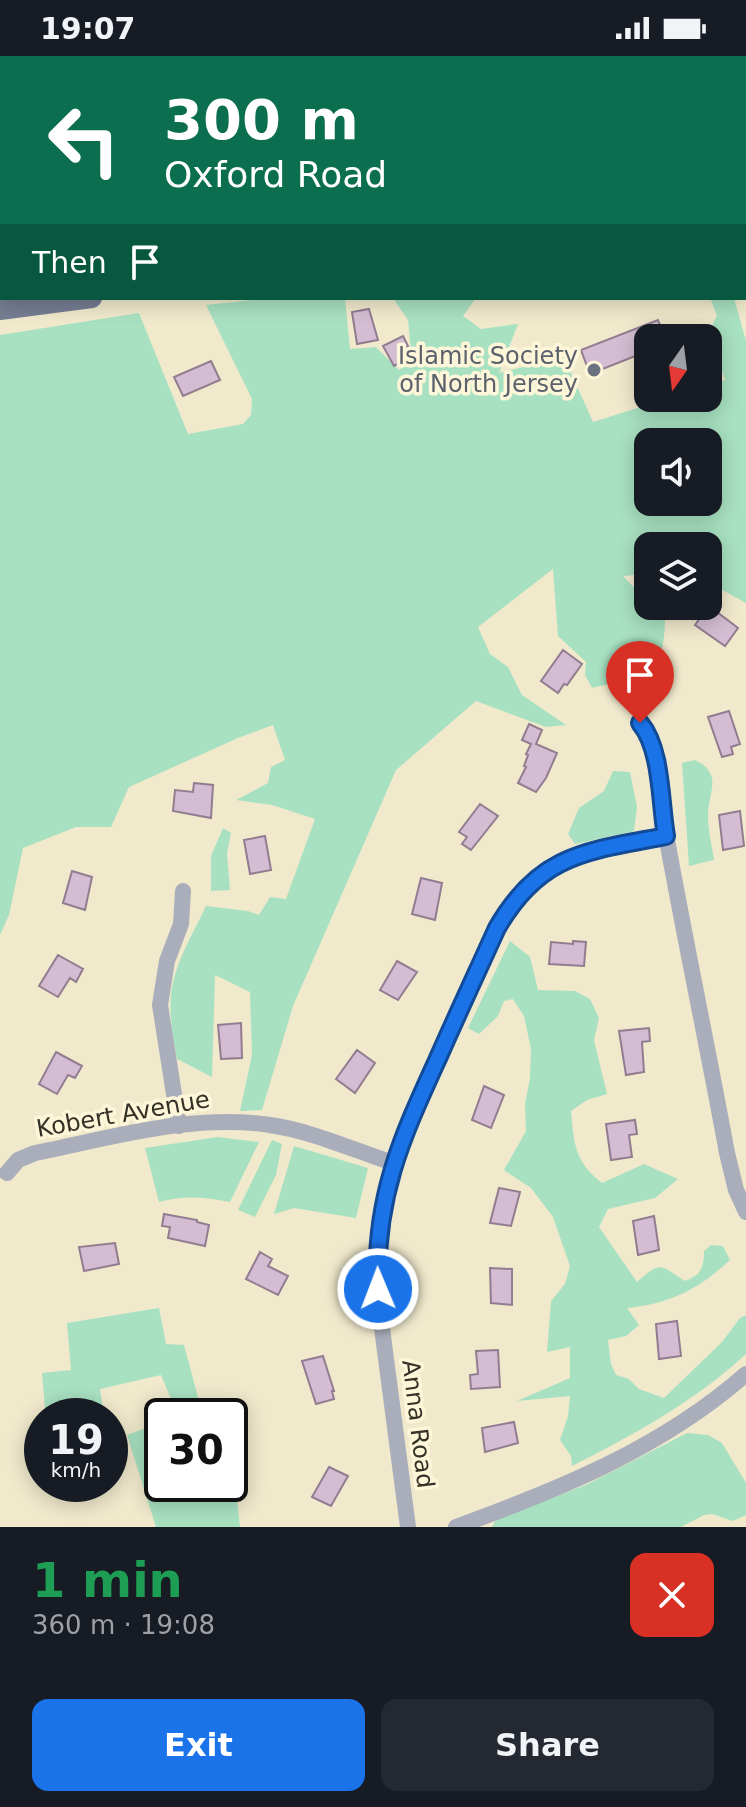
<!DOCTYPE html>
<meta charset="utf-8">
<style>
body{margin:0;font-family:"DejaVu Sans",sans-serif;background:#242831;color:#f1f3f6;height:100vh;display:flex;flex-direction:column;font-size:30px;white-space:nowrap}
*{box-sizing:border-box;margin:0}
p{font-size:26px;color:#9ea1a6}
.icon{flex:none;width:44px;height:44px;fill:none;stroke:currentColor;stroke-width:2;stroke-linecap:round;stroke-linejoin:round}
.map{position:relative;height:1471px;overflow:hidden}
.side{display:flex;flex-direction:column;background:#171b24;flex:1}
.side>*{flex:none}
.guide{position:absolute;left:0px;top:0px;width:746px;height:244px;box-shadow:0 4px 20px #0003;background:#0b6e4f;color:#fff;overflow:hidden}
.needle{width:52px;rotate:194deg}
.buttons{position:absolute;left:634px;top:268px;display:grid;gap:16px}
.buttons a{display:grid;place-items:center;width:88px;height:88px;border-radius:16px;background:#171b24;box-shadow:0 4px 20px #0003;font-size:40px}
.speed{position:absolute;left:24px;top:1342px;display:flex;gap:16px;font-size:40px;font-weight:700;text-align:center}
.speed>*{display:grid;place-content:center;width:104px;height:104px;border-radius:50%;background:#171b24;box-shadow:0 4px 20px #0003;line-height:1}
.speed small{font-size:20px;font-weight:400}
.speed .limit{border:4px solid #111;border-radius:12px;background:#fff;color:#111}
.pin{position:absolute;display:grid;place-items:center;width:68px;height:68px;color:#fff;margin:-82px -34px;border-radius:50% 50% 50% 0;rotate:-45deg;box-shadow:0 0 8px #0007}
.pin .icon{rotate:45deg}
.me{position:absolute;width:88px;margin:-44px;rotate:359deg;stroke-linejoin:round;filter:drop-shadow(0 0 6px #0008)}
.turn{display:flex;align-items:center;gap:28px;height:168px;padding:0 32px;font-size:36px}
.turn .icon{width:104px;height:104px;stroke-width:2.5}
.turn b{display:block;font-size:56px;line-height:68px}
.then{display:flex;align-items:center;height:76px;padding:0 32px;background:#0003;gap:16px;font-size:30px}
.round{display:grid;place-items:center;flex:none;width:84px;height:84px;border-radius:16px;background:#242831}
.summary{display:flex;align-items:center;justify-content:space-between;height:136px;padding:0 32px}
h1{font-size:48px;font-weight:700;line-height:60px;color:#1e9e55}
.cta{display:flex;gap:16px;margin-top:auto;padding:16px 32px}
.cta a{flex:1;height:92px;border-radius:16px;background:#1a73e8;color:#fff;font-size:32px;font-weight:700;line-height:92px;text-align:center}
.cta a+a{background:#242831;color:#f1f3f6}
.status{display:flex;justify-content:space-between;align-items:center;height:56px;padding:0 40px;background:#171b24;direction:ltr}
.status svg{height:22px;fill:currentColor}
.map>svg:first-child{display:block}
</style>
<div class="status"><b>19:07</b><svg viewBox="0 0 49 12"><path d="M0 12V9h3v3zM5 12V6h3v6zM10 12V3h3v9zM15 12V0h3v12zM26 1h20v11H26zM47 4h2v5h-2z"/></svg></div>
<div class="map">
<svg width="746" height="1471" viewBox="0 0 746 1471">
<rect width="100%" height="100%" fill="#f0e9cc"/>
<!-- green -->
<path fill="#a8e1c1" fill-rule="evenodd" d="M0 0H99L2 2 0 231Z
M269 0H746L264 2Z
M270 242H345L350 293 376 291 399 314 412 304 408 264 393 242H476L463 260 481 273 518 268 499 317 564 301 593 366 669 342H708V330L725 324C720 305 704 277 717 260L710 242H734L746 285V547L708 526V490H648V518L623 520 648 546V550H652L665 563C665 585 660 617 642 631L621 625 592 632 585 619 586 606 558 580 553 513 478 571 490 598 508 611 522 639 566 669 546 671 476 645 396 714 293 950 262 1054 240 1055 252 999 250 936 215 919 212 1021 177 1003C173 982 169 960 171 939 174 908 193 878 206 850L248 855 259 859 270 841 286 843 315 763 272 749 236 744 268 727 271 711 285 704 273 669 238 682 129 731 111 771H76L23 792 9 859 0 879V279L139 257 188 378 243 368 251 359 252 343 206 249ZM648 386H708V446H648Z
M695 704C724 718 708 736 708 759 708 774 712 790 714 804L689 810 682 707Z
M613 715 630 716 637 751 634 775 575 788 568 778 579 752 604 735Z
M223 772 231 777 227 797 230 834 211 835V800Z
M510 885 530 901 538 934 575 935 590 943 599 962 594 984 607 1038 587 1044 571 1055C574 1089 575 1106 602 1127L644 1108 678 1123 655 1142 608 1153 599 1171 637 1226C661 1205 659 1208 685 1225 701 1219 704 1212 704 1195L711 1189 723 1190 730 1204C699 1233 670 1248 627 1252L639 1269 626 1280 608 1284 611 1308 616 1319 629 1323 639 1333 664 1342 722 1286 740 1262 746 1259V1298C694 1346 635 1378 572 1410L571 1400 560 1384 568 1360 570 1340 517 1345 570 1322V1291L547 1296 551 1245 565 1228 570 1210 553 1161 531 1132 504 1114 526 1075 525 1048 530 1022 531 993 524 960 513 943 504 945 498 960 479 978 468 972Z
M218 1081 259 1086 230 1146C205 1141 184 1139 159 1146L145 1092Z
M272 1084 282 1088 276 1119 255 1161 238 1154Z
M294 1090 368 1112 356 1162 294 1152 274 1158Z
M159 1252 166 1288 184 1289 203 1360H178L161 1319 100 1333 104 1360H63L45 1353 42 1317 71 1314 67 1267Z
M162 1366V1428H230V1418L234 1417 240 1471H156L127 1379Z
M687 1377 708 1379 722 1387 746 1427V1459L733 1465 712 1458 704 1459 681 1471H492L496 1464 588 1428Z"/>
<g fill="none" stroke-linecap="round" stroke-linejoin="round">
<!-- stream -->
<path stroke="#7ea7d7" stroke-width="4" d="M19 2V0
M0 117 2 116"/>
</g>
<!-- building -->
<path fill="#d4bdd2" stroke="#927c90" stroke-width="2" d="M369 253 378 284 357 288 352 256Z
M658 264 665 282H648V295L590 318 581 294Z
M403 280 408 290 400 294 405 304 394 310 383 290Z
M211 305 220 324 183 340 174 321Z
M709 550 738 572 725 590 695 569Z
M563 594 582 608 567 629 564 628 558 637 541 625Z
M729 655 740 688 731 691 733 698 722 701 708 661Z
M529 668 542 674 536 688 557 697 546 722 536 736 518 727 526 711 524 710 528 699 526 698 531 688 522 684Z
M194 727 213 729 211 762 173 755 175 734 193 736Z
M480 748 498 760 471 794 462 788 467 781 459 776Z
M740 755 744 790 723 794 719 759Z
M265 780 271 814 250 818 244 784Z
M72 815 92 821 85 854 63 847Z
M421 822 442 827 435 864 412 858Z
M573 885 586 886 584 910 549 908 551 886 573 888Z
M58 899 83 913 76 926 70 922 58 941 39 930Z
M397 905 417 916 398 944 380 934Z
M241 967 242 1002 221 1003 218 969Z
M649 972 650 985 642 986 644 1016 626 1019 619 975Z
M357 994 375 1007 355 1037 336 1023Z
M56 996 82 1010 75 1022 68 1019 57 1038 39 1028Z
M484 1030 504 1039 491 1072 472 1064Z
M635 1064 637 1078 629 1079 632 1101 611 1104 606 1068Z
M499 1132 520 1136 511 1170 490 1167Z
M164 1158 197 1164V1166L209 1169 205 1190 168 1182 170 1171 162 1170Z
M654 1160 659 1194 638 1199 633 1165Z
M115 1187 119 1208 84 1215 79 1191Z
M260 1196 272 1203 268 1210 288 1220 278 1239 246 1223Z
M490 1212 512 1213V1249L491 1247Z
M677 1265 681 1300 659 1303 656 1268Z
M498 1294 500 1331 471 1333 470 1319 478 1318 476 1295Z
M323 1300 334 1335H332L334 1343 316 1348 302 1305Z
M514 1366 518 1387 485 1396 482 1372Z
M329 1411 348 1420 331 1450 312 1441Z"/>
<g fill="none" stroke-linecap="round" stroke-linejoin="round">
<!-- minor -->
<path stroke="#aaaeba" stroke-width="16" d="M195 2 197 0
M640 667C663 694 660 750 667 784 686 889 708 993 727 1097L736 1134 746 1156
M179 1070 160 949 167 905 181 868 183 835
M7 1117 18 1104 35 1097C111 1082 193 1057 270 1069 312 1075 353 1094 393 1107
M408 1471 380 1257 377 1213 381 1160 393 1107 402 1081 497 872 519 838 539 820 573 801 666 780
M456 1471C560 1433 662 1392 746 1318"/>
<!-- major -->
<path stroke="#757d92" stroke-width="20" d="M744 158H746
M0 254 92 242"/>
</g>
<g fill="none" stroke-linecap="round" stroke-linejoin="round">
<defs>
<path id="route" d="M378 1233C374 1141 402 1081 439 1000 458 957 478 914 497 872 540 797 588 795 666 780 660 746 662 693 640 667"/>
</defs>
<!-- route casing -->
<use href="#route" stroke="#114b97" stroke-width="20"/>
<!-- route -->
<use href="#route" stroke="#1a73e8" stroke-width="14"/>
</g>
<!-- markers -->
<circle fill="#6b7280" stroke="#fef6d9" stroke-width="3" cx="594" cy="314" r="8"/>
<g text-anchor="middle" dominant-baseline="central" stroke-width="7" stroke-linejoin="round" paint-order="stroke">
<!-- worship labels -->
<g font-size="24" fill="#5b616d" stroke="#fef6d9" text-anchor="end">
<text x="578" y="300">Islamic Society<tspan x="578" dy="28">of North Jersey</tspan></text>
</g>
<!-- street labels -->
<g font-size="24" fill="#343126" stroke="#fef6d9">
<text transform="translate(123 1058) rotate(-10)">Kobert Avenue</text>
<text transform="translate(418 1368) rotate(83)">Anna Road</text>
</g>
</g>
</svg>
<div class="buttons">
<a><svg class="needle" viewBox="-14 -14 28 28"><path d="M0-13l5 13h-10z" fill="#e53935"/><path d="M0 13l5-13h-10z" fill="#9ea1a6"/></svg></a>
<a><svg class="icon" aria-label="sound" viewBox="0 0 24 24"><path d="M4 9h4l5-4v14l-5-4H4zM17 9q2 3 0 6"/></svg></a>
<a><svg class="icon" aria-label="layers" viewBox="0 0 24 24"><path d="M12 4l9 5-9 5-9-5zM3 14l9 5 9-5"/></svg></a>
</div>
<div class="speed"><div>19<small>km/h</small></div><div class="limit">30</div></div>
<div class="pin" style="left:640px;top:667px;background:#d93025"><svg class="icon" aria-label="arrive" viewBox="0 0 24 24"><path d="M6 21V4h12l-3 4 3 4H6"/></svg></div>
<svg class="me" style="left:378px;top:1233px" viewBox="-20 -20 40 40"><circle r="17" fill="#1a73e8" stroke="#fff" stroke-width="3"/><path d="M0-11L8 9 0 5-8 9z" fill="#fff"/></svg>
<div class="guide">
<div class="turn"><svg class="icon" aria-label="left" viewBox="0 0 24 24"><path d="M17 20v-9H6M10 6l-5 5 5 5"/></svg><div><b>300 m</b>Oxford Road</div></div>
<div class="then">Then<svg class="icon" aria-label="arrive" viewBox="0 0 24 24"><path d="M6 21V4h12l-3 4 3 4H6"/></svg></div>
</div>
</div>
<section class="side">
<div class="summary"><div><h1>1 min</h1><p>360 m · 19:08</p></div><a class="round" style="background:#d93025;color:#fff"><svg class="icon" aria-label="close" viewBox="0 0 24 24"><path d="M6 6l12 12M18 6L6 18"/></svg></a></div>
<div class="cta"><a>Exit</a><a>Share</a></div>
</section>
